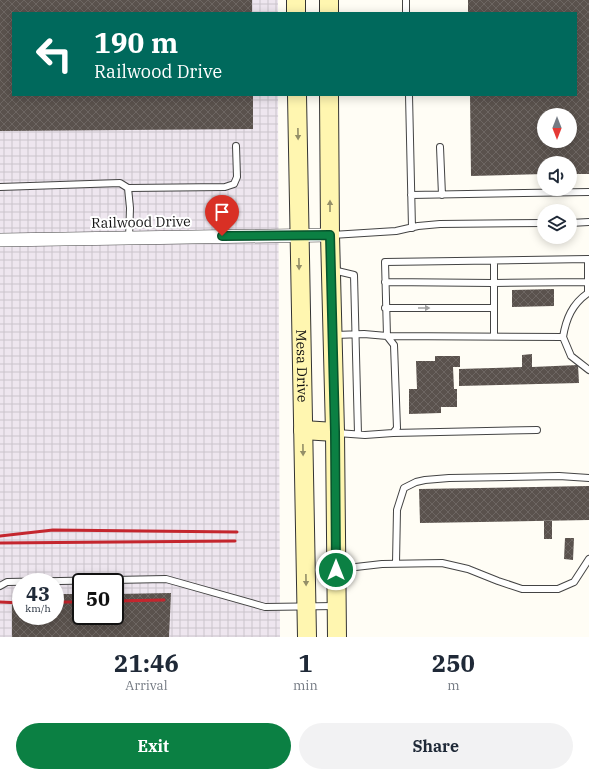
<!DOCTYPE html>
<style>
body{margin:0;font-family:"IBM Plex Serif",serif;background:#f2f2f3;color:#1f2937;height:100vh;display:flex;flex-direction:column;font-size:15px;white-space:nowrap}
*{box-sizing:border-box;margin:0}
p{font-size:13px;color:#747a83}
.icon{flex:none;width:22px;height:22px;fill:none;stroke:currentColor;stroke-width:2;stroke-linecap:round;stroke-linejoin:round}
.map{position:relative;height:637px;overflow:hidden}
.sheet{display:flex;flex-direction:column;background:#fff;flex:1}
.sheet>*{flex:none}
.guide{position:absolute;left:12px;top:12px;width:565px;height:84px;border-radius:0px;box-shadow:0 2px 10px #0003;background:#00695c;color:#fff;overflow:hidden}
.needle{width:26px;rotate:180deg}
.fabs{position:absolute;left:537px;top:108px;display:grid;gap:8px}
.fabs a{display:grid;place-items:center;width:40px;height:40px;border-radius:50%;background:#fff;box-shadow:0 2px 10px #0003;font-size:20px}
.speed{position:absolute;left:12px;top:573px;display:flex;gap:8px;font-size:20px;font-weight:700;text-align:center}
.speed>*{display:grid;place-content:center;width:52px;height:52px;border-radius:50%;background:#fff;box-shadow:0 2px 10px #0003;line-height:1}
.speed small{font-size:10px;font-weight:400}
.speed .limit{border:2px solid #111;border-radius:6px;background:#fff;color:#111}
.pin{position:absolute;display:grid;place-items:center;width:34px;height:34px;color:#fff;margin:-41px -17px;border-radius:50% 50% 50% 0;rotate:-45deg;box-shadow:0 0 4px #0007}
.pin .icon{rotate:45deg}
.me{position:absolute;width:44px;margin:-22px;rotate:0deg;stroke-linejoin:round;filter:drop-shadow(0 0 3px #0008)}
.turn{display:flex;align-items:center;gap:14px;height:84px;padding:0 16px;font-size:18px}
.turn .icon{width:52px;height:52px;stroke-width:2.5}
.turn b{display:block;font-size:28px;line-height:34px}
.eta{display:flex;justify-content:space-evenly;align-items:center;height:68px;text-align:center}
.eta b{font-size:24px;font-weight:800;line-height:28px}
.button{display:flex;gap:8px;margin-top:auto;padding:8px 16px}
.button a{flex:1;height:46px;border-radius:24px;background:#0b8043;color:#fff;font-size:16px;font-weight:800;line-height:46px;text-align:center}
.button a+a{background:#f2f2f3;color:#1f2937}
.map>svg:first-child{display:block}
</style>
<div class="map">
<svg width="589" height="637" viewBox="0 0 589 637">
<defs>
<pattern id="industrial-grid" width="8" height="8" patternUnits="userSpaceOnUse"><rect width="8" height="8" fill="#eee6ef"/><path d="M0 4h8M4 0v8" fill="none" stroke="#cbc4cc"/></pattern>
<pattern id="building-cross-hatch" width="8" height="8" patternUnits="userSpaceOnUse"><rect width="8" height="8" fill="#5a524d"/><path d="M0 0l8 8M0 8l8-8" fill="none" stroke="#6d6662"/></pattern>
</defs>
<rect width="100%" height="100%" fill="#fffdf5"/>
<!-- industrial -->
<path fill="url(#industrial-grid)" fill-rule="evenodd" d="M0 0H278V13H13V95H278L280 637H0ZM21 582H55V616H21ZM81 582H115V616H81Z"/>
<!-- building -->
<path fill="url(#building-cross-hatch)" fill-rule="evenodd" d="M0 0H252V13H13V95H253V129L0 131Z
M468 0H589V174H570V163H544V174L471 176 470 95H576V13H468ZM544 115H570V141H544Z
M554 289V306L512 307V290Z
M532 354V367L578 365 579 383 459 386V369L522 367V355Z
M435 356H460V367H453L454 389H457V407H441V413L409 414V389H417L416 361H435Z
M589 486V520L420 523 419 489Z
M544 521H552V539H544Z
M565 538H574L573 560 564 559Z
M171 593 169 637H12V603L13 595H21V616H55V594H81V616H115V594Z"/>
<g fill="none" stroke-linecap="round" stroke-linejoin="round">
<defs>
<path id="service" d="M406 0V13
M409 95 412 228
M440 147 442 195
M0 187 120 183 128 188 130 208 129 238
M128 188 225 187 234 184 237 177 236 146
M411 195 589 192
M570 223 589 222
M332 235 396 231 418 226 440 224 544 223
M588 259V293C572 304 566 319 563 337L387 336 385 262Z
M494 261V336
M333 270 354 275 358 434
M385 282 493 283 588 282
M385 308H494
M335 335 364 334 387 336 394 345 397 428 393 433 365 435 337 433
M563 337 571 356 589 370
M393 433 537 430
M396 563 397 510 404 488 416 482 425 480 449 478 559 476 589 478
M338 569 382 564 442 563 468 569 498 581 522 589H558L574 582 589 559
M0 586 7 582 166 579 265 607 335 606"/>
<path id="minor" d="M0 240 330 235"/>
<g id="secondary">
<path d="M296 0V13"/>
<path d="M329 0V13"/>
<path id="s1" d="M297 95 307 637"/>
<path d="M329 95 330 235 335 432 337 637"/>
<path d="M303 430 335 432"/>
</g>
</defs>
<!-- service casing -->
<use href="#service" stroke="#444" stroke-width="8"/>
<!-- minor casing -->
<use href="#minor" stroke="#444" stroke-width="14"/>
<!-- secondary casing -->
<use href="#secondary" stroke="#333" stroke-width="20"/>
<!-- service -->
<use href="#service" stroke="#fff" stroke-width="6"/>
<!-- minor -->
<use href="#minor" stroke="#fff" stroke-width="13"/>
<!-- secondary -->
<use href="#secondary" stroke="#fff6b0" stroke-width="18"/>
<!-- rail -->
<path stroke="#c4262e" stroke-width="3" d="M0 536 53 530 237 532
M0 543 235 541
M115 601 164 600
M0 602 21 603
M55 602H81"/>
</g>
<!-- one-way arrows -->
<defs><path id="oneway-solid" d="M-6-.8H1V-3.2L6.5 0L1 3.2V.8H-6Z"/></defs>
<g fill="#948f68">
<use href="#oneway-solid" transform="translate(298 134) rotate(89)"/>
<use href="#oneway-solid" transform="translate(330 206) rotate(-90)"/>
<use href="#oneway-solid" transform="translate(299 264) rotate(89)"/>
<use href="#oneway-solid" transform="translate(303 450) rotate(89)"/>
<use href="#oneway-solid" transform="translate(306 580) rotate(89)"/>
</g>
<use fill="#a0a0a0" href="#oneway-solid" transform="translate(424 308)"/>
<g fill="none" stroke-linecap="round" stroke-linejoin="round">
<defs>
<path id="route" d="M222 236 330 235 335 432 336 570"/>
</defs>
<!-- route casing -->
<use href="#route" stroke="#07532c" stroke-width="10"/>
<!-- route -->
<use href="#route" stroke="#0b8043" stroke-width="7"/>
</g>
<g text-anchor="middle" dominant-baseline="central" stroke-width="4" stroke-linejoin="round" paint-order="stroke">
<!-- street labels -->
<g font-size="14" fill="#111" stroke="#fff">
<text transform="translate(141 222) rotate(-1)">Railwood Drive</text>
<text stroke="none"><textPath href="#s1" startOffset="271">Mesa Drive</textPath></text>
</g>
</g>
</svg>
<div class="fabs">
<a><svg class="needle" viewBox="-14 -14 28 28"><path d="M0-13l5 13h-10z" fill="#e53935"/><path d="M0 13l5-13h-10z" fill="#747a83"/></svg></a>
<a><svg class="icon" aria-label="sound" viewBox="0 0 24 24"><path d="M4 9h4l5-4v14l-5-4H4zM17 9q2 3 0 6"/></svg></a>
<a><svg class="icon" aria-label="layers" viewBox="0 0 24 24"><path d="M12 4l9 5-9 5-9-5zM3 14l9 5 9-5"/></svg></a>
</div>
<div class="speed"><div>43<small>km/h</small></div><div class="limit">50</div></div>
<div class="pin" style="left:222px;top:236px;background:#d93025"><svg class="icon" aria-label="arrive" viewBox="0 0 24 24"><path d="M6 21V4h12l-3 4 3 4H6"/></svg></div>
<svg class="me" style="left:336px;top:570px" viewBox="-20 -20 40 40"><circle r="17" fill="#0b8043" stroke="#fff" stroke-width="3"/><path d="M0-11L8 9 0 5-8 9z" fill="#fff"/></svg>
<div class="guide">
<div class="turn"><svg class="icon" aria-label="left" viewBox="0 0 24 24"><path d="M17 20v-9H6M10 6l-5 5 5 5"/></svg><div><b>190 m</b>Railwood Drive</div></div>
</div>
</div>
<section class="sheet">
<div class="eta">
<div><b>21:46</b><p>Arrival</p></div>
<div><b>1</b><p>min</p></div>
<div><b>250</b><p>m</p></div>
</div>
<div class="button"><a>Exit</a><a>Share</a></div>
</section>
